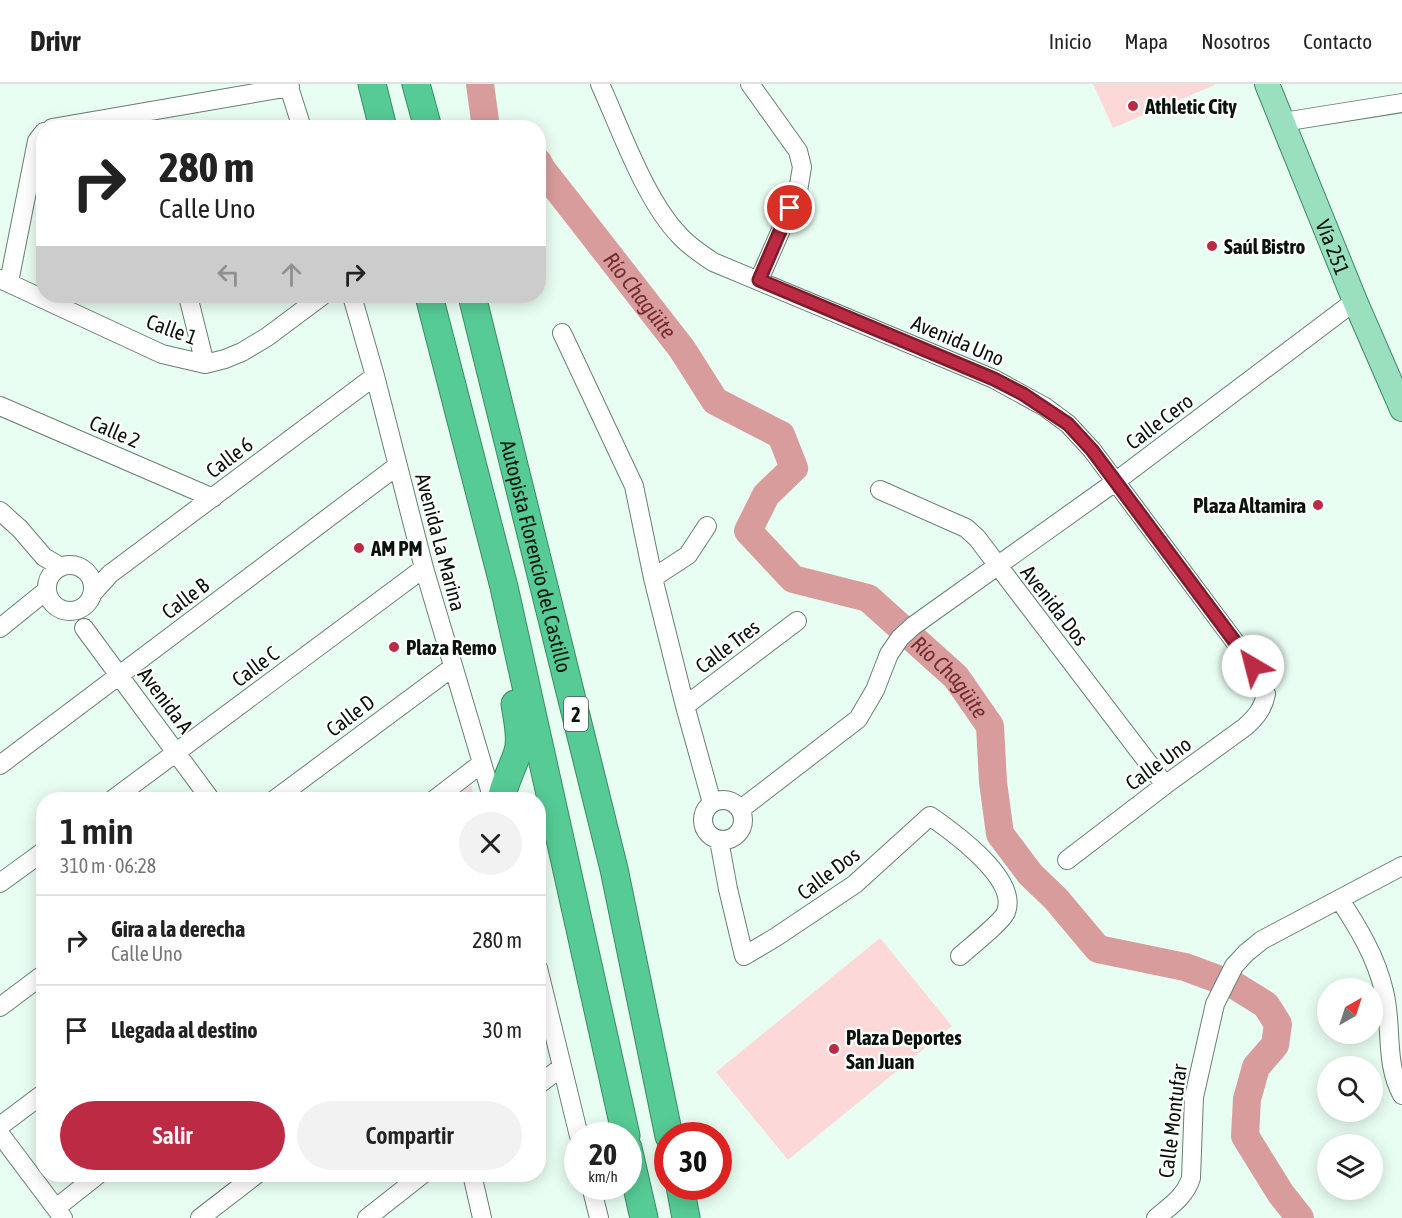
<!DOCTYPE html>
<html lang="es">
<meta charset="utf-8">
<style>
body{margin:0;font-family:"Asap Condensed",sans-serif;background:#f2f2f2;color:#222;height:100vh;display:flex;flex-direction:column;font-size:22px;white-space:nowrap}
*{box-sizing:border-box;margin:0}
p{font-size:20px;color:#767676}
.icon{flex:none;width:33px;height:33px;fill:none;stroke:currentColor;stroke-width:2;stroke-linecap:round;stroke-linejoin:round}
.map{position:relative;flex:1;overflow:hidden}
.drawer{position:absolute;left:36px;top:708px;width:510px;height:390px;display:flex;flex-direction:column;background:#fff;border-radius:24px;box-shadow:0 3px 15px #0003}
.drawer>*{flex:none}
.top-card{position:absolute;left:36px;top:36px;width:510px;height:183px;border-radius:24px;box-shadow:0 3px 15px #0003;background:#fff;color:#222;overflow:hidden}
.needle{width:39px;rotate:39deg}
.buttons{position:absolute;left:1317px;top:894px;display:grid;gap:12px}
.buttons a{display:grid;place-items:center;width:66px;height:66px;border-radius:50%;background:#fff;box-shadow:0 3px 15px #0003;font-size:30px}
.speed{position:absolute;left:564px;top:1038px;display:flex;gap:12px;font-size:30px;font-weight:700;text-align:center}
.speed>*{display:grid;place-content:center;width:78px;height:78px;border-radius:50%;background:#fff;box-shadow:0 3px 15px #0003;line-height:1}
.speed small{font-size:15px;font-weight:400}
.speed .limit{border:9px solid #d22;background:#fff;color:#111}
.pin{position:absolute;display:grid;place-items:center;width:51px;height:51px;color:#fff;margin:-26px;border:3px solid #fff;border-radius:50%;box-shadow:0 2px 6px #0007}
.me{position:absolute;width:66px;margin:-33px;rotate:323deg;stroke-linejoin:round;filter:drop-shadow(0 0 4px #0008)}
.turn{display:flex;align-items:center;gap:21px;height:126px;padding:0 24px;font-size:27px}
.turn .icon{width:78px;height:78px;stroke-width:2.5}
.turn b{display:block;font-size:42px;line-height:51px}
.lanes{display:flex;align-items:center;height:57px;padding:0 24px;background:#0003;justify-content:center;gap:30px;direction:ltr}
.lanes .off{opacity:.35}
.round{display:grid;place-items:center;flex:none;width:63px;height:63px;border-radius:32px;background:#f2f2f2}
.summary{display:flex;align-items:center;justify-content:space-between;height:102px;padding:0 24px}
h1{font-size:36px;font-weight:600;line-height:45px}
.cta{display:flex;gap:12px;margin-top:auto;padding:12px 24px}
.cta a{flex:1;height:69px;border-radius:36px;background:#bc2b43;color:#fff;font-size:24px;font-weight:600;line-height:69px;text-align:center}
.cta a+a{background:#f2f2f2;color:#222}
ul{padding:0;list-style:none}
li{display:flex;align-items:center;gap:18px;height:90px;padding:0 24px;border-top:2px solid #e0e0e0}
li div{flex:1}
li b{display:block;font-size:22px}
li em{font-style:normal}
header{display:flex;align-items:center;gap:36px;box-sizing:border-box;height:84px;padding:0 30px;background:#fff;border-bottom:2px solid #e0e0e0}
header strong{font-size:28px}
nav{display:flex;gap:33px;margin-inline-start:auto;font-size:21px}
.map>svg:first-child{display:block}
</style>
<header>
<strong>Drivr</strong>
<nav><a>Inicio</a><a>Mapa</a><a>Nosotros</a><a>Contacto</a></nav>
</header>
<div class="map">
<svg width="1402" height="1134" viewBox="0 0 1402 1134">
<rect width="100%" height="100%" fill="#e9fef2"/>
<!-- green -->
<path fill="#fdd8d8" d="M1093 0H1214L1215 1 1113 44Z
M471 701 475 715H452Z
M880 854 952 942 788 1076 716 988Z"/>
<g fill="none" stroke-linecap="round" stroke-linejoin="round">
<!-- river -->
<g stroke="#d99c9d" stroke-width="28">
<path d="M480 0 486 44"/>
<path id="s1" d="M538 78 541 84 682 265 715 317 781 351 794 384 766 411 748 447 793 495 868 514 956 593 990 642 993 698 1000 750 1030 790 1056 815 1098 865 1185 883 1234 901 1266 921 1278 940 1275 961 1256 983 1247 1015 1245 1052 1281 1110 1300 1134"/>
</g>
<defs>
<path id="minor" d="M288 0 302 44
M600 0C621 46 645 116 680 152 689 162 701 170 713 178L994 295 1045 323 1068 340 1092 366 1253 582 1266 610C1263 625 1256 633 1245 643L1165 701 1067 776
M750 0 798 67 802 83 798 107 759 196
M1283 38 1402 19
M52 44 290 3
M0 195 162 270 205 280 225 275 242 268 267 253 322 212
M9 198 37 57 44 48
M188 212 205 280
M352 212 375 292 424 484 493 716
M562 249 634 402 653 494 685 622 712 719
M0 322 213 414
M880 406 966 444 977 454 1165 701
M0 427 20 445 44 473 61 483
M47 504a23 23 0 1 1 46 0a23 23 0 1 1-46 0Z
M653 494 688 471 707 442
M92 510 110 490 375 292
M0 544 47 506
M84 544 211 716
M685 622 797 537
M0 681 397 382
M703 736a20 20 0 1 1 40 0a20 20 0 1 1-40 0Z
M112 716 424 484
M274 716 453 583
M434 716 482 679
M741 725 858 635 875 606 889 570 900 554 913 542 1115 398 1355 217
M719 756 728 805 744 872 776 853 855 800 930 732C953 748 1019 795 1006 828 1003 837 969 864 960 872
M0 799 44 767
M1340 816C1359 845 1376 873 1384 907 1393 942 1384 978 1402 1011
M538 884 579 1052
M0 923 44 890
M538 1001 562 983
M0 1042 44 1009
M0 1050 63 1134
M472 1090 482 1134
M591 1102 599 1134
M56 1124 99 1090
M200 1134 257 1090
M367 1134 423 1090
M1156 1134C1170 1122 1185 1113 1191 1094L1194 1013 1215 920 1234 882 1246 869 1262 856 1402 782"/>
<g id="major">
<path id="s2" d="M1267 0 1355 217 1402 325"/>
</g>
<g id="highway">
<path d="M372 0 383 44"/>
<path d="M416 0 428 44"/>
<path d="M429 212 504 503 626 1052"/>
<path id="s3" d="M472 212 614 785 669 1052"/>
<path d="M501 716C504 698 513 684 518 667 522 653 517 634 515 620"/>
<path d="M628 1064 644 1134"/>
<path d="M680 1102 686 1134"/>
</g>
</defs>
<!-- minor casing -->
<use href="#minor" stroke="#687f72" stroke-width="20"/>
<!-- major casing -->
<use href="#major" stroke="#3b8a65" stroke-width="26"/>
<!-- highway casing -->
<use href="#highway" stroke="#3b8a65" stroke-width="29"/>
<!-- minor -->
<use href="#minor" stroke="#fff" stroke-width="18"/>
<!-- major -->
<use href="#major" stroke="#9ae0bf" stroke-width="24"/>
<!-- highway -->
<use href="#highway" stroke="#56cb95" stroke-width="27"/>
</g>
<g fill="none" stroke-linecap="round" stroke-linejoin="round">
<defs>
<path id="route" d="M790 124 759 196 994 295 1023 310 1068 340 1092 366 1253 582"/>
</defs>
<!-- route casing -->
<use href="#route" stroke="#7a1c2c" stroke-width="15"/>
<!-- route -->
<use href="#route" stroke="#bc2b43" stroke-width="10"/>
</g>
<!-- markers -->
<g fill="#bc2b43" stroke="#fff" stroke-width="2">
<circle cx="1133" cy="22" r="6"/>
<circle cx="1212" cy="162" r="6"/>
<circle cx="1318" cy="421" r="6"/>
<circle cx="359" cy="464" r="6"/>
<circle cx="394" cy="563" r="6"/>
<circle cx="834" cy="965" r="6"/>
</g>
<g text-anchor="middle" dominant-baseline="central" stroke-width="4.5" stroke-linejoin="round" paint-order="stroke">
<!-- shield labels -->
<rect fill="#fff" stroke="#535956" stroke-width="1.5" x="564" y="613" width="24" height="34" rx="4.5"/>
<g font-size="20" font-weight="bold" fill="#09120d">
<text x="576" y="630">2</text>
</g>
<!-- poi labels -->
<g font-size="21" font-weight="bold" fill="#09120d" stroke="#fff" text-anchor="start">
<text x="1145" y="22">Athletic City</text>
<text x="1224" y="162">Saúl Bistro</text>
<text x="1306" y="421" text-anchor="end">Plaza Altamira</text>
<text x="371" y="464">AM PM</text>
<text x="406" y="563">Plaza Remo</text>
<text x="846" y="953">Plaza Deportes<tspan x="846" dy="24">San Juan</tspan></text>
</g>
<!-- street labels -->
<g font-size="21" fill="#09120d" stroke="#fff">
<text stroke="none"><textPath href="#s2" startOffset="176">Vía 251</textPath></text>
<text transform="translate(172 245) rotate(20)">Calle 1</text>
<text transform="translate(958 256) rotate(23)">Avenida Uno</text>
<text transform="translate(1159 337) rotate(-37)">Calle Cero</text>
<text transform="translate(115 347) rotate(23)">Calle 2</text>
<text transform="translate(229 373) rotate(-37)">Calle 6</text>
<text transform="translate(441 458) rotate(75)">Avenida La Marina</text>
<text stroke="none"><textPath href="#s3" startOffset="268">Autopista Florencio del Castillo</textPath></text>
<text transform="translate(185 514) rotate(-37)">Calle B</text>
<text transform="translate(1055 521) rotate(52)">Avenida Dos</text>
<text transform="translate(727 562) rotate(-37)">Calle Tres</text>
<text transform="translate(255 582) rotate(-37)">Calle C</text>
<text transform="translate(166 616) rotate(53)">Avenida A</text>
<text transform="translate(350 631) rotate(-37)">Calle D</text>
<text transform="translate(1158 679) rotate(-36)">Calle Uno</text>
<text transform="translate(828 789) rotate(-37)">Calle Dos</text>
<text transform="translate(1172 1037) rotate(-83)">Calle Montufar</text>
</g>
<!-- water labels -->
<g font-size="22" font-style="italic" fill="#752b32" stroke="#fff">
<text stroke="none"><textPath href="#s1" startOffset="168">Río Chagüite</textPath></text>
<text stroke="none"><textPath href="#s1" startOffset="744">Río Chagüite</textPath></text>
</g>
</g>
</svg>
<div class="buttons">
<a><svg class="needle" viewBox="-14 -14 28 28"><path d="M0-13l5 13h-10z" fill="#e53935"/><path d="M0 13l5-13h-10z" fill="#767676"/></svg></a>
<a><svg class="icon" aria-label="search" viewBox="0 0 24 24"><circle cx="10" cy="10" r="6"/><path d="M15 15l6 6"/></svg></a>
<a><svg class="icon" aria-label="layers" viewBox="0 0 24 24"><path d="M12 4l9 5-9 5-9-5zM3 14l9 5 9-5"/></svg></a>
</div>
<div class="speed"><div>20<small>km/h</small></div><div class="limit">30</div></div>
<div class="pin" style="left:790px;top:124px;background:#d93025"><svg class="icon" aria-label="arrive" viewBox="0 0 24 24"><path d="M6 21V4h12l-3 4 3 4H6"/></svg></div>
<svg class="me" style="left:1253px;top:582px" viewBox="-20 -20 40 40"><circle r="19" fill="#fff"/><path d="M0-13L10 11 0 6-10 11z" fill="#bc2b43"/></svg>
<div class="top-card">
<div class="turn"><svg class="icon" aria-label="right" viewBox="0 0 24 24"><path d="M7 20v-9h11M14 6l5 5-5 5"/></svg><div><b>280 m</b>Calle Uno</div></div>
<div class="lanes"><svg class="icon off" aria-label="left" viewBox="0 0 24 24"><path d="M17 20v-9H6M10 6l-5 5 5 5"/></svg><svg class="icon off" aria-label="ahead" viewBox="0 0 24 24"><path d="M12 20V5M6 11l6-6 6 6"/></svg><svg class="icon" aria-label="right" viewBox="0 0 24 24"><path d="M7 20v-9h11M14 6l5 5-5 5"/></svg></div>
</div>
<section class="drawer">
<div class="summary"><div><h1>1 min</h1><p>310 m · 06:28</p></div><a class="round"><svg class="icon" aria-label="close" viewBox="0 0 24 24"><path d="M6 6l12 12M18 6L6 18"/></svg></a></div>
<ul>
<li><svg class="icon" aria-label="right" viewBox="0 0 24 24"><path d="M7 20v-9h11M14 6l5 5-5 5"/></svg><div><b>Gira a la derecha</b><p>Calle Uno</p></div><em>280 m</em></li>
<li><svg class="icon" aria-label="arrive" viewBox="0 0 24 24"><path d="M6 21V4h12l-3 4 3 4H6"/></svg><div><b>Llegada al destino</b></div><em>30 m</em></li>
</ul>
<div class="cta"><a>Salir</a><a>Compartir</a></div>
</section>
</div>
